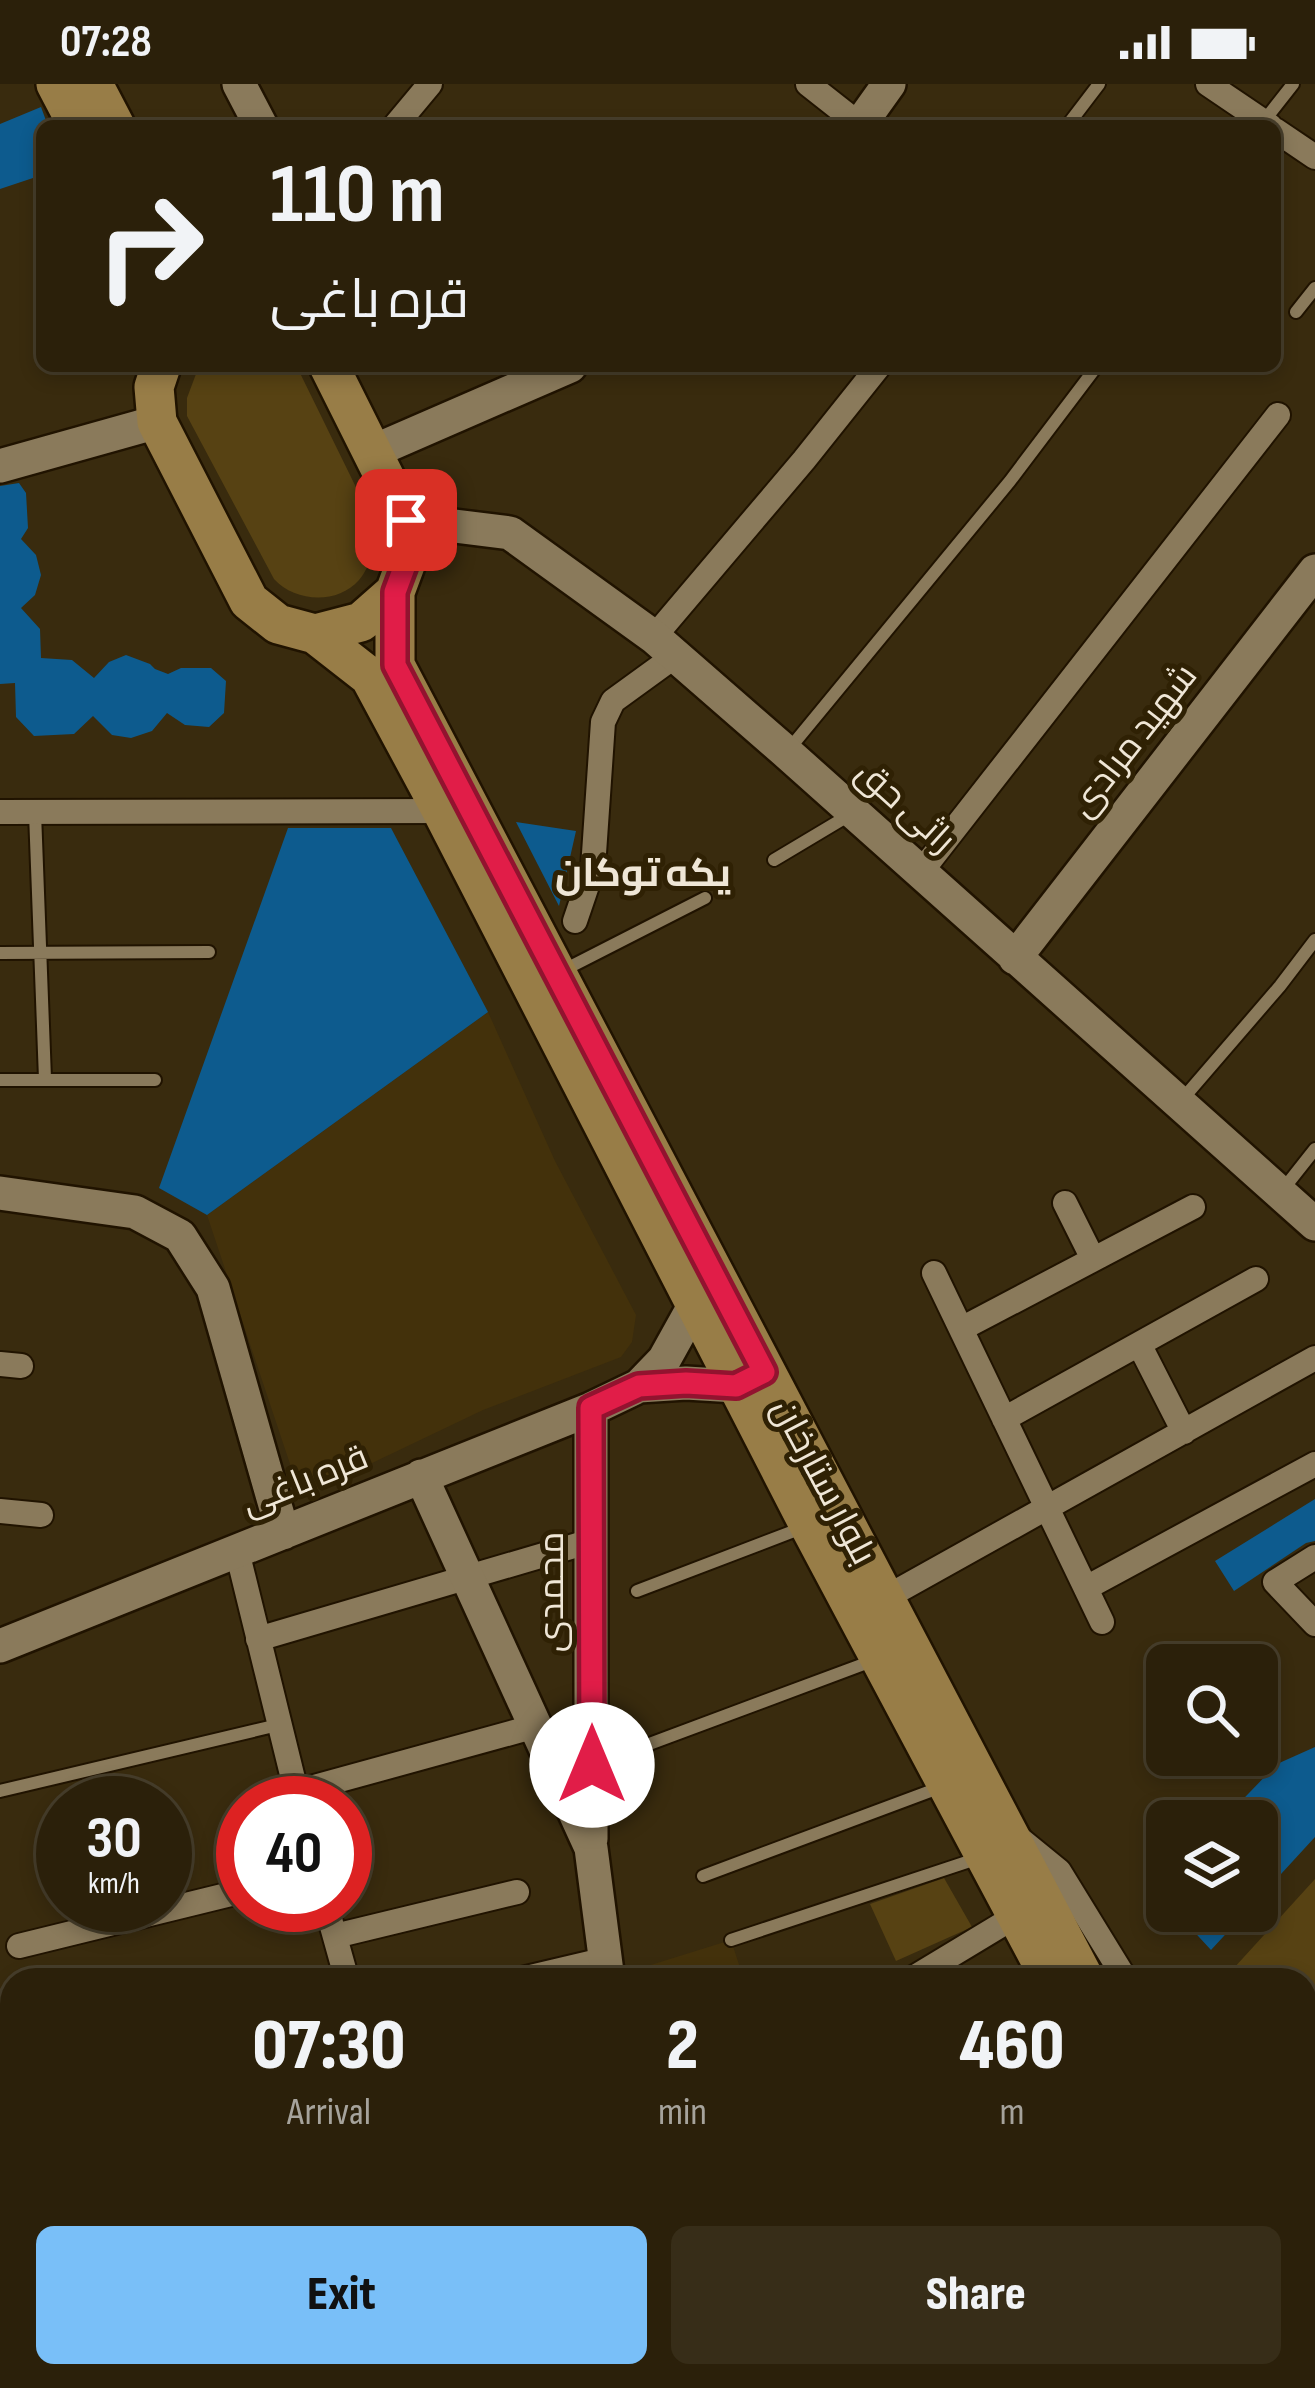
<!DOCTYPE html>
<meta charset="utf-8">
<style>
body{margin:0;font-family:"Sofia Sans Condensed",Cairo,sans-serif;background:#372d18;color:#f1f3f6;height:100vh;display:flex;flex-direction:column;font-size:45px;white-space:nowrap}
*{box-sizing:border-box;margin:0}
p{font-size:39px;color:#a6a39c}
.icon{flex:none;width:66px;height:66px;fill:none;stroke:currentColor;stroke-width:2;stroke-linecap:round;stroke-linejoin:round}
.map{position:relative;flex:1;overflow:hidden}
.details{position:absolute;left:0px;top:1884px;width:1317px;height:420px;display:flex;flex-direction:column;background:#2b200a;border-radius:36px 36px 0 0;box-shadow:0 6px 18px #0003,0 0 0 3px #473e2b}
.details>*{flex:none}
.top-card{position:absolute;left:36px;top:36px;width:1245px;height:252px;border-radius:18px;box-shadow:0 6px 18px #0003,0 0 0 3px #473e2b;background:#2b200a;color:#f1f3f6;overflow:hidden}
.fabs{position:absolute;left:1146px;top:1560px;display:grid;gap:24px}
.fabs a{display:grid;place-items:center;width:132px;height:132px;border-radius:18px;background:#2b200a;box-shadow:0 6px 18px #0003,0 0 0 3px #473e2b;font-size:60px}
.speed{position:absolute;left:36px;top:1692px;display:flex;gap:24px;font-size:60px;font-weight:700;text-align:center}
.speed>*{display:grid;place-content:center;width:156px;height:156px;border-radius:50%;background:#2b200a;box-shadow:0 6px 18px #0003,0 0 0 3px #473e2b;line-height:1}
.speed small{font-size:30px;font-weight:400}
.speed .limit{border:18px solid #d22;background:#fff;color:#111}
.pin{position:absolute;display:grid;place-items:center;width:102px;height:102px;color:#fff;margin:-51px;border-radius:24px;box-shadow:0 6px 18px #0006}
.me{position:absolute;width:132px;margin:-66px;rotate:0deg;stroke-linejoin:round;filter:drop-shadow(0 0 9px #0008)}
.turn{display:flex;align-items:center;gap:42px;height:252px;padding:0 36px;font-size:54px}
.turn .icon{width:156px;height:156px;stroke-width:2.5}
.turn b{display:block;font-size:84px;line-height:102px}
.eta{display:flex;justify-content:space-evenly;align-items:center;height:204px;text-align:center}
.eta b{font-size:72px;font-weight:800;line-height:84px}
.cta{display:flex;gap:24px;margin-top:auto;padding:24px 36px}
.cta a{flex:1;height:138px;border-radius:18px;background:#79bff8;color:#111;font-size:48px;font-weight:800;line-height:138px;text-align:center}
.cta a+a{background:#372d18;color:#f1f3f6}
.status{display:flex;justify-content:space-between;align-items:center;height:84px;padding:0 60px;background:#2b200a;direction:ltr}
.status svg{height:33px;fill:currentColor}
.map>svg:first-child{display:block}
</style>
<div class="status"><b>07:28</b><svg viewBox="0 0 49 12"><path d="M0 12V9h3v3zM5 12V6h3v6zM10 12V3h3v9zM15 12V0h3v12zM26 1h20v11H26zM47 4h2v5h-2z"/></svg></div>
<div class="map">
<svg width="1315" height="2304" viewBox="0 0 1315 2304">
<rect width="100%" height="100%" fill="#392b0e"/>
<!-- built -->
<path fill="#43310b" d="M488 928 555 1077 636 1231 632 1258 621 1273 483 1326 301 1413 207 1131Z
M731 1856 744 1896H639L638 1885Z"/>
<!-- green -->
<path fill="#574213" d="M199 282H294L299 287 375 442C374 461 372 481 359 496 337 521 295 518 274 495L187 332V314Z
M944 1794 972 1843 896 1877 870 1820Z
M1315 1795V1926L1305 1938V1896H1223Z"/>
<!-- building -->
<path fill="#0d5b8e" d="M41 23 48 42H42V91L0 105V40Z
M19 399 26 409 28 444 21 455 36 471 41 491 35 511 21 524 40 545 41 574 72 576 94 594 109 578 126 571 150 580 155 585 168 590 181 584H211L226 597 224 629 209 643 185 641 167 629 152 647 131 654 112 651 93 632 74 650 34 652 16 633 15 599 0 600V402Z
M516 738 576 747 559 822Z
M288 744H391L488 928 207 1131 159 1104Z
M1315 1415V1457L1306 1459 1234 1507 1215 1477Z
M1315 1663V1753L1257 1816V1737H1222L1277 1680Z
M1175 1827H1247L1211 1866Z"/>
<g fill="none" stroke-linecap="round" stroke-linejoin="round">
<defs>
<path id="lane" d="M1264 37 1293 0
M1067 42 1099 0
M1296 228 1315 204
M790 664 1010 397 1097 282
M35 729 45 995
M774 776 851 730
M0 869 209 868
M562 887 705 814
M0 996H155
M1180 1018 1280 902 1315 856
M1281 1108 1315 1065
M637 1507 802 1444
M593 1681 872 1577
M0 1707 278 1641
M703 1792 944 1702
M731 1856 982 1773
M725 2304 734 2292"/>
<path id="street" d="M808 0 860 41
M1208 0 1270 42
M395 42 430 0
M1275 46 1315 73
M654 553 804 376 879 282
M0 728 442 727
M920 789 1278 331
M575 837 593 784 603 638 613 617 675 572
M1065 1119 1093 1175
M934 1189 1102 1538
M961 1245 1193 1123
M1139 1260 1184 1348
M0 1280 21 1282
M1004 1335 1256 1195
M0 1427 41 1431
M237 1467 299 1719
M1315 1473 1275 1498 1315 1540
M1086 1504 1315 1380
M885 1514 1315 1274
M258 1555 591 1457
M296 1708 536 1642
M1021 1756 1059 1787 1126 1896
M326 1821 347 1896
M335 1852 517 1808
M19 1862 243 1807
M518 1896 607 1875
M910 1896 1026 1826
M1305 1996 1315 1986
M0 2018 12 2015
M1305 2092 1315 2105
M1305 2169 1315 2183
M306 2292 309 2304
M200 2304 252 2292
M834 2304 843 2292
M1040 2304 1049 2292
M1255 2304 1264 2292"/>
<path id="secondary" d="M239 0 261 42
M859 42 889 0
M372 368 570 282
M0 382 157 338
M406 436 510 449 654 553 786 668 1315 1140
M1015 874 1315 487
M0 1109 135 1128 180 1152 213 1204 283 1449
M639 1302 686 1299 736 1302 755 1293
M591 1325V1755
M421 1392 591 1764 608 1896
M0 1562 591 1325 639 1302 664 1276 694 1222 712 1213
M0 2128 12 2168
M50 2292 53 2304
M562 2304 564 2292"/>
<path id="primary" d="M56 0 78 42
M93 0 115 42
M161 282 154 303 157 338 249 517 278 540 315 550 361 538 395 508 408 473 406 436 329 282
M395 508V581L1085 1896
M315 550 370 593 442 727 809 1441 1051 1896
M1305 2245 1315 2258
M1302 2292 1312 2304"/>
</defs>
<!-- lane casing -->
<use href="#lane" stroke="#201300" stroke-width="16"/>
<!-- street casing -->
<use href="#street" stroke="#201300" stroke-width="28"/>
<!-- secondary casing -->
<use href="#secondary" stroke="#201300" stroke-width="38"/>
<!-- primary casing -->
<use href="#primary" stroke="#201300" stroke-width="44"/>
<!-- lane -->
<use href="#lane" stroke="#8a7a5b" stroke-width="12"/>
<!-- street -->
<use href="#street" stroke="#8a7a5b" stroke-width="24"/>
<!-- secondary -->
<use href="#secondary" stroke="#8a7a5b" stroke-width="33"/>
<!-- primary -->
<use href="#primary" stroke="#987d47" stroke-width="39"/>
</g>
<g fill="none" stroke-linecap="round" stroke-linejoin="round">
<defs>
<path id="route" d="M406 436 408 473 395 508V581L764 1288 736 1302 686 1299 639 1302 591 1324 592 1681"/>
</defs>
<!-- route casing -->
<use href="#route" stroke="#92132f" stroke-width="30"/>
<!-- route -->
<use href="#route" stroke="#e11d48" stroke-width="21"/>
</g>
<g text-anchor="middle" dominant-baseline="central" stroke-width="10" stroke-linejoin="round" paint-order="stroke">
<!-- street labels -->
<g font-size="36" fill="#efe6d6" stroke="#2f2104">
<text transform="translate(1134 657) rotate(-52)">شهید مرادی</text>
<text transform="translate(905 723) rotate(42)">راثی حق</text>
<text transform="translate(305 1397) rotate(-22)">قره باغی</text>
<text transform="translate(823 1398) rotate(62)">بلوار ستارخان</text>
<text transform="translate(552 1508) rotate(-90)">محمدی</text>
</g>
<!-- neighbourhood labels -->
<g font-size="39" font-weight="bold" fill="#efe6d6" stroke="#2f2104">
<text x="643" y="790">یکه توکان</text>
</g>
</g>
</svg>
<div class="fabs">
<a><svg class="icon" aria-label="search" viewBox="0 0 24 24"><circle cx="10" cy="10" r="6"/><path d="M15 15l6 6"/></svg></a>
<a><svg class="icon" aria-label="layers" viewBox="0 0 24 24"><path d="M12 4l9 5-9 5-9-5zM3 14l9 5 9-5"/></svg></a>
</div>
<div class="speed"><div>30<small>km/h</small></div><div class="limit">40</div></div>
<div class="pin" style="left:406px;top:436px;background:#d93025"><svg class="icon" aria-label="arrive" viewBox="0 0 24 24"><path d="M6 21V4h12l-3 4 3 4H6"/></svg></div>
<svg class="me" style="left:592px;top:1681px" viewBox="-20 -20 40 40"><circle r="19" fill="#fff"/><path d="M0-13L10 11 0 6-10 11z" fill="#e11d48"/></svg>
<div class="top-card">
<div class="turn"><svg class="icon" aria-label="right" viewBox="0 0 24 24"><path d="M7 20v-9h11M14 6l5 5-5 5"/></svg><div><b>110 m</b>قره باغی</div></div>
</div>
<section class="details">
<div class="eta">
<div><b>07:30</b><p>Arrival</p></div>
<div><b>2</b><p>min</p></div>
<div><b>460</b><p>m</p></div>
</div>
<div class="cta"><a>Exit</a><a>Share</a></div>
</section>
</div>
